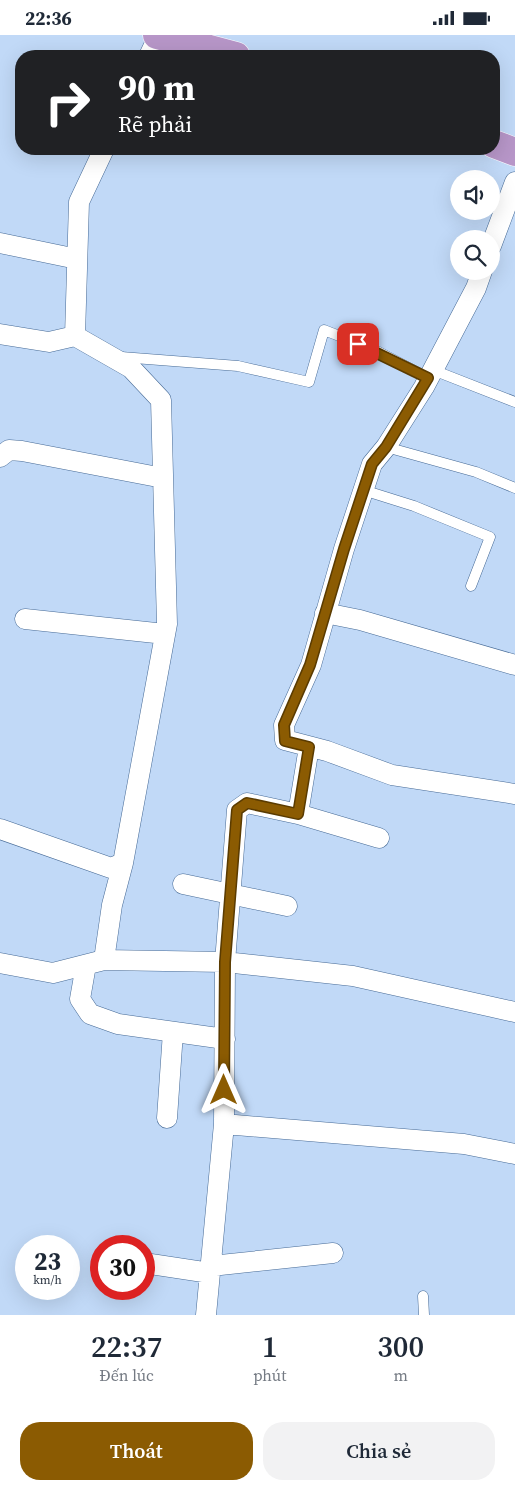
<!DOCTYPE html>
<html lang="vi">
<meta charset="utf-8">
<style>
body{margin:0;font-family:"Source Serif 4",serif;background:#f2f2f3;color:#1f2937;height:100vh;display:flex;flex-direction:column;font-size:19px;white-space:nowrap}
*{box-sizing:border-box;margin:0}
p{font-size:16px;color:#747a83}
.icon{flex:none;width:28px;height:28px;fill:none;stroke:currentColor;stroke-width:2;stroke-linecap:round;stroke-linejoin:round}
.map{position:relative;height:1280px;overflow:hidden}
.panel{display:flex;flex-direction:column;background:#fff;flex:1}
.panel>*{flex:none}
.banner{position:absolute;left:15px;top:15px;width:485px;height:105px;border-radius:20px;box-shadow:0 5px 20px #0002;background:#202124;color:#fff;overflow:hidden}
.tools{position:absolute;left:450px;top:135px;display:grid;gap:10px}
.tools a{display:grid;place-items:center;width:50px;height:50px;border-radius:50%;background:#fff;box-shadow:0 5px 20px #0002;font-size:25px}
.speed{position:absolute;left:15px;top:1200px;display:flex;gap:10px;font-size:25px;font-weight:700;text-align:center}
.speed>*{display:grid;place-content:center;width:65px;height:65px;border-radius:50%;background:#fff;box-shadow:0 5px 20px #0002;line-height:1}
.speed small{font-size:12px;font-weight:400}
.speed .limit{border:8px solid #d22;background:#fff;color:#111}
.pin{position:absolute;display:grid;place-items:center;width:42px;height:42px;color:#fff;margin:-21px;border-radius:10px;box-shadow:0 2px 8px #0006}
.me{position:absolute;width:55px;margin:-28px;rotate:0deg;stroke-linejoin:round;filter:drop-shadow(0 0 4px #0008)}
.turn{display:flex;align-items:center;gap:18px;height:105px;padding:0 20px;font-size:22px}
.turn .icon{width:65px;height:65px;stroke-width:2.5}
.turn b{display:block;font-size:35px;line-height:42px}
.eta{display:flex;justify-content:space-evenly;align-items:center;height:85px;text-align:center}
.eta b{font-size:30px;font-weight:600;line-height:35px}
.primary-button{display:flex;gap:10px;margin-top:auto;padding:10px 20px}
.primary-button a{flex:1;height:58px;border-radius:20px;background:#8b5b02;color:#fff;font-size:20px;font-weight:600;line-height:58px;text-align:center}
.primary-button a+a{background:#f2f2f3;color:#1f2937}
.status{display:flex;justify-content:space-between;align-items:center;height:35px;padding:0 25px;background:#fff;direction:ltr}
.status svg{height:14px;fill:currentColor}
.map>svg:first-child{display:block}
</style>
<div class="status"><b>22:36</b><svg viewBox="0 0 49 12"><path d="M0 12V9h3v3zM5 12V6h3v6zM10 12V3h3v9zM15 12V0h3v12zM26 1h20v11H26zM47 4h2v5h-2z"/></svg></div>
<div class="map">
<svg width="515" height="1280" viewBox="0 0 515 1280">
<rect width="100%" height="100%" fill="#c1d9f7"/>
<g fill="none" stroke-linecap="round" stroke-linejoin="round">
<defs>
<path id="service" d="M121 322 238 331 309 347 324 295 375 315 428 343
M433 335 515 367
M386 412 476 437 515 453
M363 455 414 471 490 502 471 551
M423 1261 424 1280"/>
<path id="minor" d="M149 21 159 0
M0 208 77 224
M491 211 515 147
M482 236 476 253 424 352 386 412 372 429 344 514 311 630 284 690 285 705 327 716 392 740 515 759
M0 299 49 307 75 301 131 333 161 365 167 589 123 828 111 833 0 794
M75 301 79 167 104 114
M0 422 9 415 22 416 163 443
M325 578 360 585 515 630
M25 584 165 599
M298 779 309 712
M183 849 287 871
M104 925 112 870 123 828
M0 928 53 938 104 925 225 927 353 941 515 977
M86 930 80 964 90 979 118 989 225 1004
M167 1083 173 997
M224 1089 464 1109 515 1119
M144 1228 210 1238
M211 1231 333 1218
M206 1280 224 1089 225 927 237 775 247 768 298 779 379 803"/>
<path id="trunk" d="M157 0 236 21
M494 109 515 117"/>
</defs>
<!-- service casing -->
<use href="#service" stroke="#466a96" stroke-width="11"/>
<!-- minor casing -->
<use href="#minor" stroke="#466a96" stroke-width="21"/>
<!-- trunk casing -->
<use href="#trunk" stroke="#fff" stroke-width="29"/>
<!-- service -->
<use href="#service" stroke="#fff" stroke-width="10"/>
<!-- minor -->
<use href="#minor" stroke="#fff" stroke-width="20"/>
<!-- trunk -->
<use href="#trunk" stroke="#b796c8" stroke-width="28"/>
</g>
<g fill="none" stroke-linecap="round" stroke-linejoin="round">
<defs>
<path id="route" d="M224 1055 225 927 237 775 247 768 298 779 309 712 285 706 284 690 310 630 344 514 372 429 386 412 428 343 358 309"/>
</defs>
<!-- route casing -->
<use href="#route" stroke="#5a3b01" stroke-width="12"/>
<!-- route -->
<use href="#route" stroke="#8b5b02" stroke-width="9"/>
</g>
</svg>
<div class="tools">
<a><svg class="icon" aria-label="sound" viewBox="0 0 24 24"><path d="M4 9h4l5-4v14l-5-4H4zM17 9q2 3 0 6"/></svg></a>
<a><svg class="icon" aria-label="search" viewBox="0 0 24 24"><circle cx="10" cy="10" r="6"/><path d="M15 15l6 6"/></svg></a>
</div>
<div class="speed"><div>23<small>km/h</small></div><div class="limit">30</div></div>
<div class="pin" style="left:358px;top:309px;background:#d93025"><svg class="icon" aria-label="arrive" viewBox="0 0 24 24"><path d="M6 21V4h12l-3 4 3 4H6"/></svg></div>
<svg class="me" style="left:224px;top:1055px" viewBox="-20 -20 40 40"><path d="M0-17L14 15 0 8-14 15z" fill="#8b5b02" stroke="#fff" stroke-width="4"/></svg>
<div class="banner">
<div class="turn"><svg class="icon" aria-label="right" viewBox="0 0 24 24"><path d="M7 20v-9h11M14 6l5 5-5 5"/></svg><div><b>90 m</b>Rẽ phải</div></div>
</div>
</div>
<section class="panel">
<div class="eta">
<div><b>22:37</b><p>Đến lúc</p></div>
<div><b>1</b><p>phút</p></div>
<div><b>300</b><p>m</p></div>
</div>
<div class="primary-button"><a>Thoát</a><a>Chia sẻ</a></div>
</section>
